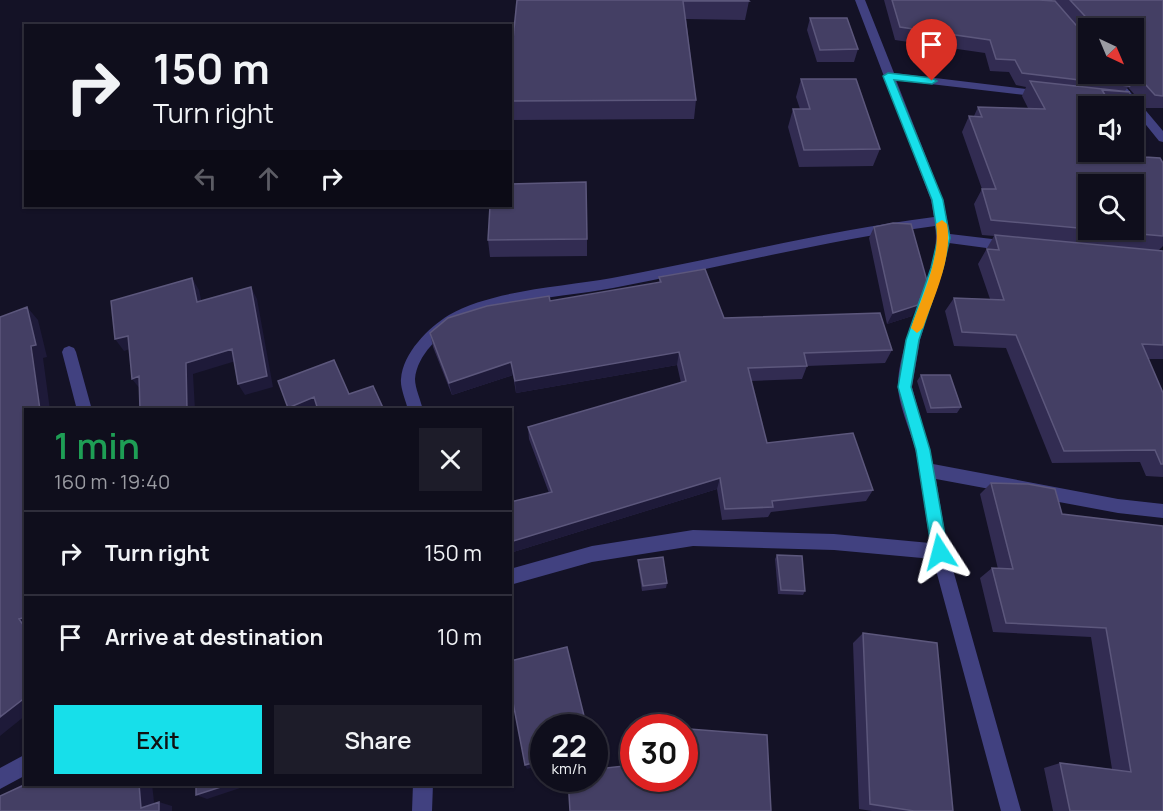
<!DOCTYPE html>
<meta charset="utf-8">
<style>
body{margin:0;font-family:Manrope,sans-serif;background:#1d1c29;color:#f1f3f6;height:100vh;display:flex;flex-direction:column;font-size:22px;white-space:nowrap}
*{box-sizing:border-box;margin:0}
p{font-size:20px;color:#9b9ca3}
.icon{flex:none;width:33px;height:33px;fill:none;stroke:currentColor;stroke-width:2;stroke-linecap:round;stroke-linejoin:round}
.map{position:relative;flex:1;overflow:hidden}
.drawer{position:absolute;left:24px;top:408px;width:488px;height:378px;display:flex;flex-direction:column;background:#0f0e1c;border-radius:0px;box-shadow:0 2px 4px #0004,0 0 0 2px #2f2e3b}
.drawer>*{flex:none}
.top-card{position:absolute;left:24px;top:24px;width:488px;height:183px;border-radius:0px;box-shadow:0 2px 4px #0004,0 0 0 2px #2f2e3b;background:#0f0e1c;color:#f1f3f6;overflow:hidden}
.needle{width:39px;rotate:136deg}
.tools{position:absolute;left:1078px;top:18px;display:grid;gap:12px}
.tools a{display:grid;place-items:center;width:66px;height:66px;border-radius:0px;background:#0f0e1c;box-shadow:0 2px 4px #0004,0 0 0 2px #2f2e3b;font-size:30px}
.speed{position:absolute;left:530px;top:714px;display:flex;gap:12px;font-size:30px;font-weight:700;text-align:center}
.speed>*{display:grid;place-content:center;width:78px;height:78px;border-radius:50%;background:#0f0e1c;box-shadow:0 2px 4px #0004,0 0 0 2px #2f2e3b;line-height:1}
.speed small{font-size:15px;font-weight:400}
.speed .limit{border:9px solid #d22;background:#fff;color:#111}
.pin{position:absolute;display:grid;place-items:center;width:51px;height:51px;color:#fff;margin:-62px -26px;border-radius:50% 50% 50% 0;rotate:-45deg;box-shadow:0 0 6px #0007}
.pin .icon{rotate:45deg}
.me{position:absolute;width:66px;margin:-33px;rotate:351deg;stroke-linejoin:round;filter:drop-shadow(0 0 4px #0008)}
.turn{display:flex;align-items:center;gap:21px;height:126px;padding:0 30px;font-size:27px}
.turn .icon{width:78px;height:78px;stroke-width:2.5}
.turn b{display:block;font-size:42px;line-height:51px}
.lanes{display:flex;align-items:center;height:57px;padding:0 30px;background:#0003;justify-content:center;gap:30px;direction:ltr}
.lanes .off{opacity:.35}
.round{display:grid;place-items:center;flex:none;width:63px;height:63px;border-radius:0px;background:#1d1c29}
.head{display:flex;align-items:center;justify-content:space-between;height:102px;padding:0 30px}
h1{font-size:36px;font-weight:600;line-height:45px;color:#1e9e55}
.cta{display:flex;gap:12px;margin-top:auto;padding:12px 30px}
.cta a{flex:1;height:69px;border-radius:0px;background:#17dfea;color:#111;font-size:24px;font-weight:600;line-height:69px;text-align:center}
.cta a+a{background:#1d1c29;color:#f1f3f6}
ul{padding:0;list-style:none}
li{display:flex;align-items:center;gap:18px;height:84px;padding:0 30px;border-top:2px solid #2f2e3b}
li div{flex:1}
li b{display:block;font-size:22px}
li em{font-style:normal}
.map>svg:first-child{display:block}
</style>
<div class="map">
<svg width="1163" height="811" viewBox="0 0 1163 811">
<rect width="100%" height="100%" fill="#141226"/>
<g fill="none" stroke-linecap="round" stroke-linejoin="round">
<!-- street -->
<path fill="#414180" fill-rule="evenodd" d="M855 0H865L894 73 1042 91 1047 94 1042 97 896 80 943 200 950 234 1009 241 1015 246 1009 251 949 243 920 340 912 387 933 464 1118 499 1163 504V518L1118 513 936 479 948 552 1021 811H1001L933 559 834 550 693 546 592 562 510 585V569L592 546 693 530 834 534 930 543C925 512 922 479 915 448 910 430 898 403 898 386 898 336 943 269 935 226 827 240 721 267 613 288 567 297 498 299 459 323 440 334 417 355 415 379 415 388 421 401 423 410H408C406 401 400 388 401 379 403 353 428 328 449 315 492 290 562 287 612 278 720 258 825 231 934 217L931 200Z
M1105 74H1115L1163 131V142L1159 141 1134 110V106L1101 103 1099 101 1105 98 1126 101Z
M69 346 74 348 76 352 92 410H77L62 352 64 348Z
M26 754V775L0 789V768Z
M413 784H433L432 811H412Z"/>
</g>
<!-- wall -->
<path fill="#322c52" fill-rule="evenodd" d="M517 0 749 1 745 20 686 19 696 100 694 119 510 120V39H513Z
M884 0H1039L1054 1 1053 0H1163V108H1146L1128 87 1125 91 1130 92 1121 106H1089L1145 157 1163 163V246L1159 250 1163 251V359H1148L1163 393V477L1146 476 1140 462 1052 463 1006 348 954 346 945 311 954 298 990 299 978 264 994 236 982 235 974 204 982 189 962 132 969 116H974L978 107 1028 108 1022 96 1026 87 1016 85 1009 72 990 71 985 53 895 40ZM1089 28H1134V74H1089ZM1089 184 1134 230H1089Z
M810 18 858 49 854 62H817L807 30Z
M801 79 880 149 873 166 799 167 788 127 793 109H800L796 97Z
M874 227 912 316 887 324 869 238Z
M587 239V256L490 257 488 240Z
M659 277 724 318 892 350 885 363 807 366 802 379 751 381 767 443 873 490 866 501 771 512 768 517 722 520 717 489 510 553V502L549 493 529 439 528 427 681 383 677 365 516 393 513 375 452 395 433 347 430 333 550 301 659 283Z
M921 375 961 407 957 413H927L917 381Z
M991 483 1062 514 1163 526V811H1053L1044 768 1060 763 1112 769 1091 637 993 632 980 578 992 568 998 569 980 494Z
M777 555 805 591 803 595 778 594 775 559Z
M638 560 667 583 666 588 642 591 638 565Z
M863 633 953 811H872L859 809 853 643Z
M689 729 771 811 597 769 686 761V734Z"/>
<!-- shaded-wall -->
<path fill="#1e1a39" d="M192 278 199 290 204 313 197 302Z
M251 287 257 299 273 387 245 395 238 384Z
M918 305 912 316 887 324 893 313Z
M27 307 38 320 47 357 43 358 50 410H40Z
M128 336 136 347 124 351 115 339Z
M232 349 239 360 193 374 195 410H187L186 363Z
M679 352 677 365 516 393 515 381Z
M511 362 513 375 452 395 449 383Z
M139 376 141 390 132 379Z
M314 397 320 410H289L288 408Z
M720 478 717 489 510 553V542Z
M26 617V629L19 619Z
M26 697V715L0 736V717Z
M543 760V765L527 769 525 765Z
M139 784H152L155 811 141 808Z
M230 784H252L207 799 196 795Z
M159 802 172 806V811H159Z"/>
<!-- building -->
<path fill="#443f64" stroke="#5c577c" stroke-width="1.5" d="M517 0H748L749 1H683L696 100 510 101V39H513Z
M892 0H1039L1055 1 1089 40V74H1119L1129 86 1022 73 1015 60 996 59 990 40 900 27Z
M1070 0H1163V96L1155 95 1134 72V28H1096Z
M810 18H847L858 49 820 50Z
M801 79H856L880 149 804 150 793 109H810Z
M1030 81 1130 92 1102 90 1112 106H1089V152H1134V140L1145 157 1160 158 1163 163V236L1094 230H1134V184H1089V229L991 220 982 189H996L969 116 982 117 978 107 1045 109Z
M586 182 587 239 488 240 490 206H510V184Z
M893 223 911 224 927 281 918 305 893 313 874 227Z
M995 235 1163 251V345L1142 344 1163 393V464H1161L1155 450 1064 451 1016 335 962 332 954 298 1004 300 987 249 999 250Z
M705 269 724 318 880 313 892 350 804 353 807 366 748 368 767 443 853 433 873 490 772 501 773 507 725 509 720 478 510 542V502L552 492 528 427 686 381 679 352 515 381 511 362 449 383 430 333 448 318 487 306 549 296 550 301 661 282 659 277Z
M192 278 197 302 251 287 267 376 238 384 232 349 186 363 187 410H140L139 376 132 379 128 336 115 339 111 301Z
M27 307 36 345 31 346 40 410H26V617L19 619 26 629V697L0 717V317Z
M334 360 349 394 373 386 384 410H318L314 397 288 408 278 381Z
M921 375H950L961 407 931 408Z
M991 483 1028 484 1055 489 1062 514 1163 526V811H1070L1060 763 1131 772 1106 628 1006 623 992 568 1013 569Z
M777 555 802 556 805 591 781 590Z
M663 557 667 583 643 586 638 560Z
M863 633 937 643 953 811H914L870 804Z
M567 647 587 728H543V760L525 765 510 687V661Z
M689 729 767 735 771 811H570L568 778H594V758L597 769 633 765V778H684V761L689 760Z
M26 784H139L141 808 159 802V811H0V796Z
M196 784H230L196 795Z"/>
<!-- route -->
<path fill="#17dfea" stroke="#0f9198" stroke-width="1.5" d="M888 73 932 78 937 81 932 84 894 80 943 200 950 238 943 268 919 340 911 387 930 450 948 552 945 557 940 559 935 557 932 552 916 450 898 387 906 340 931 268 938 238 932 200 883 76Z"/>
<!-- slow -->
<path fill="#f59e0b" d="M942 220 947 224C953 258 934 296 923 328L917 333 911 328C922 296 941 258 936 224Z"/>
</svg>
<div class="tools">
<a><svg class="needle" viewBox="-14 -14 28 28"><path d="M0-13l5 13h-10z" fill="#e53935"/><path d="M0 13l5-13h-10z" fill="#9b9ca3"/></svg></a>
<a><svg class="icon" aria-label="sound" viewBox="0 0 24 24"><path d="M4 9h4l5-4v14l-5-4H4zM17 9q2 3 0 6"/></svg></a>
<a><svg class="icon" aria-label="search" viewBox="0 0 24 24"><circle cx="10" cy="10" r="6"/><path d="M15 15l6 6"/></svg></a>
</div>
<div class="speed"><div>22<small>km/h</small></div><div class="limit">30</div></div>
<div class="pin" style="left:932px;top:81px;background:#d93025"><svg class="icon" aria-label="arrive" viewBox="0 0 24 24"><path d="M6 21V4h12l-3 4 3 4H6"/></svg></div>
<svg class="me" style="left:940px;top:552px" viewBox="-20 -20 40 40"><path d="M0-17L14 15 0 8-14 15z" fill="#17dfea" stroke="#fff" stroke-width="4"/></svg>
<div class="top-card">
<div class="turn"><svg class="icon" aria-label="right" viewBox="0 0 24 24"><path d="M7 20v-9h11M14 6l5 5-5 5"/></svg><div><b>150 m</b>Turn right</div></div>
<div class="lanes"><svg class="icon off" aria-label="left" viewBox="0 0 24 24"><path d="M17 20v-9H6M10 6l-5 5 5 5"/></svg><svg class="icon off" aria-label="ahead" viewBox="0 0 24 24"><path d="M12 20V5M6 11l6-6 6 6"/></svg><svg class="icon" aria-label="right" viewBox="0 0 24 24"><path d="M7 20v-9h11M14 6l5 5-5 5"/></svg></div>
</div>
<section class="drawer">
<div class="head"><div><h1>1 min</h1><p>160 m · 19:40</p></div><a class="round"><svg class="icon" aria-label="close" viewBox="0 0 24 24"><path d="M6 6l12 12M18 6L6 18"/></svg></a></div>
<ul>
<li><svg class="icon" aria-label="right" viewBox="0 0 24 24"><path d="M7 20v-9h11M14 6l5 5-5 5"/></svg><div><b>Turn right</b></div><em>150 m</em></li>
<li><svg class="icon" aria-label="arrive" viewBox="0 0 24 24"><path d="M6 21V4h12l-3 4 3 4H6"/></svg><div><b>Arrive at destination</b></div><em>10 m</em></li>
</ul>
<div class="cta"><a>Exit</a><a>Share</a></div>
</section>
</div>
